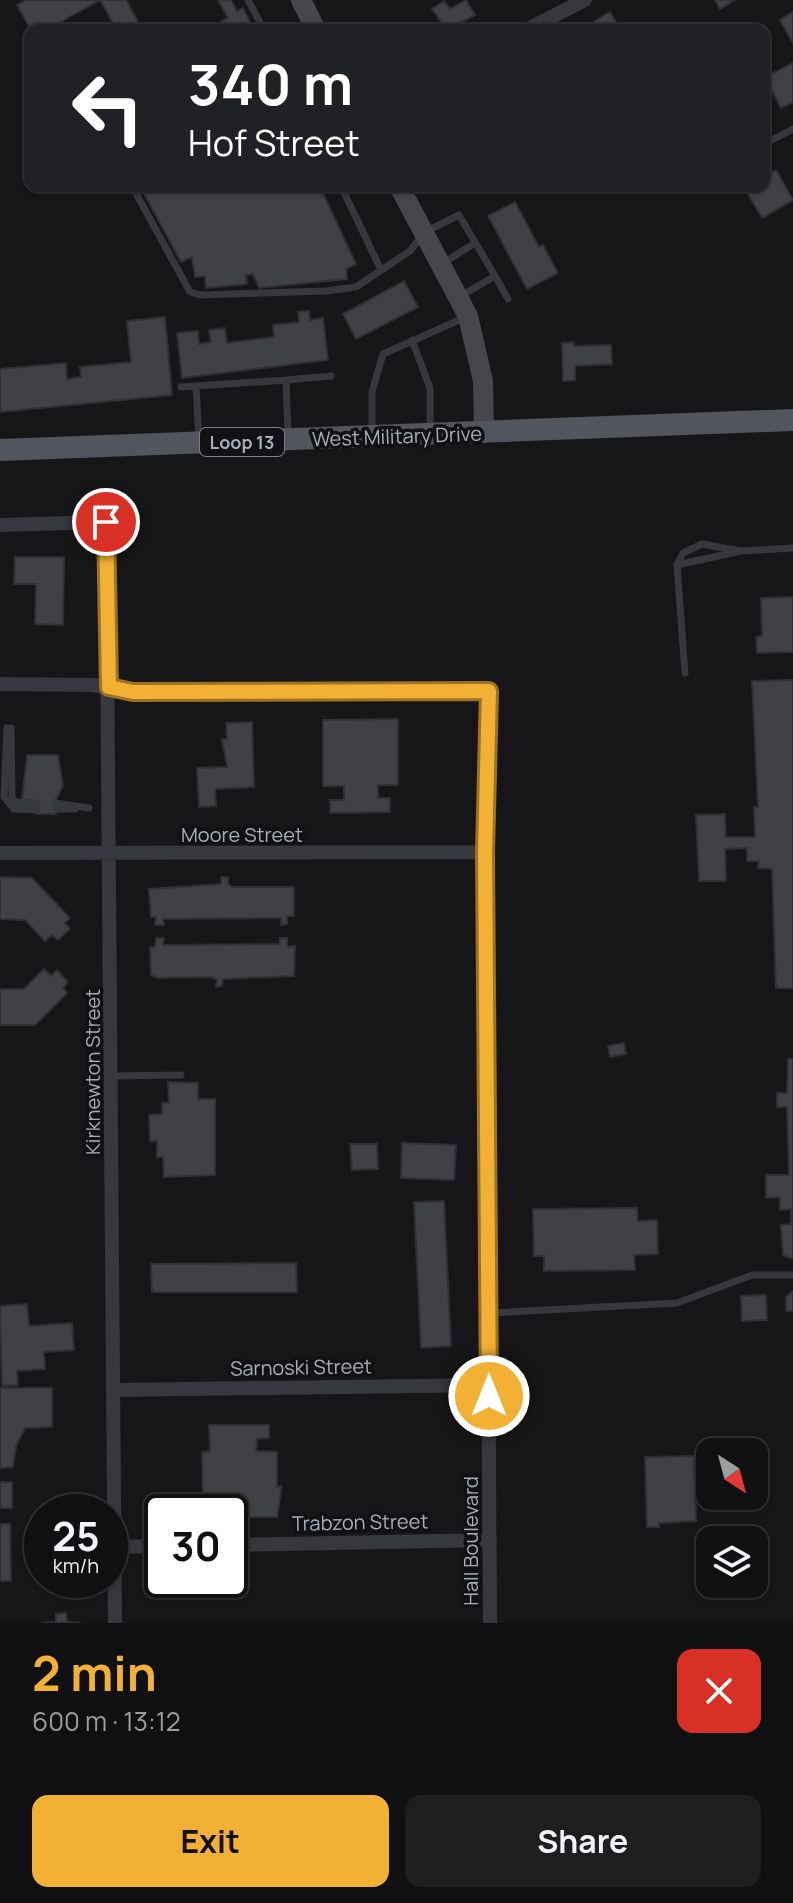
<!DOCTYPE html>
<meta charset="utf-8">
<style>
body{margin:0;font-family:Manrope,sans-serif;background:#1e1e20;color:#f1f3f6;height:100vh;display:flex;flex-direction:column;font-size:30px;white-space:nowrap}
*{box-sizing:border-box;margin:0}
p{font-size:26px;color:#9c9d9f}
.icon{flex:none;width:44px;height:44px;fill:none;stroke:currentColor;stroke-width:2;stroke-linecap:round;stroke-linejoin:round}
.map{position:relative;height:1623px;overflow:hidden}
.panel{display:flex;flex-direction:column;background:#101012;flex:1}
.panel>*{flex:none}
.top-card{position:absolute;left:24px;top:24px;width:746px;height:168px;border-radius:16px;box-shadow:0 2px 6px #0004,0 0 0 2px #303032;background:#202124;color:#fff;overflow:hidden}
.needle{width:52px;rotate:144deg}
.buttons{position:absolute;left:696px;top:1438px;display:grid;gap:16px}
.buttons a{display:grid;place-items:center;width:72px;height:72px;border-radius:16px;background:#101012;box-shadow:0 2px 6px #0004,0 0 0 2px #303032;font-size:40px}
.speed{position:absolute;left:24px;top:1494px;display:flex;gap:16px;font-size:40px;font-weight:700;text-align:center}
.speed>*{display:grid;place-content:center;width:104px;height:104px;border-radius:50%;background:#101012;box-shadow:0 2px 6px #0004,0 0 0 2px #303032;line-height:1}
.speed small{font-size:20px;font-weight:400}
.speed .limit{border:4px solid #111;border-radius:12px;background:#fff;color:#111}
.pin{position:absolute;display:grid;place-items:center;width:68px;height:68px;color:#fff;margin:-34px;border:4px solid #fff;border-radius:50%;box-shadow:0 2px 8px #0007}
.me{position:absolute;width:88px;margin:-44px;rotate:0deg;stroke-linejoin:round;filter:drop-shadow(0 0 6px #0008)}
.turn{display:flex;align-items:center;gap:28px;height:168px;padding:0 32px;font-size:36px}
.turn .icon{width:104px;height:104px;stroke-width:2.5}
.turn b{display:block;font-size:56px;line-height:68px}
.round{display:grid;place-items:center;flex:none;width:84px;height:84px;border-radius:16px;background:#1e1e20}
.summary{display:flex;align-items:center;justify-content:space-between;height:136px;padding:0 32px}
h1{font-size:48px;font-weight:700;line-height:60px;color:#f2b134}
.cta{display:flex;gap:16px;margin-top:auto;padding:16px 32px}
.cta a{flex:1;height:92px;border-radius:16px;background:#f2b134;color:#111;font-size:32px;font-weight:700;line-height:92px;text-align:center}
.cta a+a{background:#1e1e20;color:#f1f3f6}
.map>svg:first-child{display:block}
</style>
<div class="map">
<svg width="793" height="1623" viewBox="0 0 793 1623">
<rect width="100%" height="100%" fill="#161618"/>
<!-- building -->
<path fill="#404145" stroke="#303034" stroke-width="2" d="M26 0H100L46 30H31L17 5Z
M100 0H126L139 24 129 30H117Z
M218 0H231L237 11 243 8 254 30H226L221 21 228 18Z
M466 0 475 15 447 30 432 9 444 1 450 9Z
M715 0H735L720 9Z
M610 12 621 30H600L595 21Z
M793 12V43L780 20Z
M793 63V102L781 108 765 77Z
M776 170 793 200 762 218 745 189 764 186V177Z
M144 186H327L321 189 356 264 346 269 347 279 259 288 253 274 246 275 247 284 206 288 205 276 195 277 192 257 181 262 141 188Z
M515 202 539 247 543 245 558 273 527 289 488 216Z
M404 281 418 307 356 339 343 314Z
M309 311 310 320 323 318 328 360 182 378 177 333 198 331 199 344 211 342 209 330 225 328 227 343 274 337 273 325 299 322 298 312Z
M165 317 172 395 0 412V369L66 363 67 379 81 377 80 367 131 362 127 321Z
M574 342V346L611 345 612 364 575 366V380L563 381 562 343Z
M15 557H64L63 625 35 624 36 584H14Z
M793 597V652L757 653 756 637 762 636 761 598Z
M793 680V988H776L772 869 758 868 759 861H747V848L725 849 726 881H699L696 815 725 814 726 837H755L754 807H758L752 681Z
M398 719V785H378V798H390V812L330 813V800H344V786H323V720Z
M252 722 254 787 215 789 216 806 199 807 197 768 227 767 222 739H227L226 723Z
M27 755H58L63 786 55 801 56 814H37V801H22Z
M0 877 32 878 70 918 65 923 70 929 58 940 52 935 45 941 25 920 0 919Z
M221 877H228V884L232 887H294V916H287V924L281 925V918L163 919 164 925H155L156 917H151L149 889 221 884Z
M156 938H164L163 945 280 944V938H287V947L295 946 294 976 223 979 222 986 216 987 217 980 211 977 157 978 151 975 150 947H155Z
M44 969 51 976 57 970 68 982 63 988 67 993 35 1025H0V989H24Z
M624 1043 626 1054 610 1057 608 1046Z
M788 1059H793V1258H789L783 1255 781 1225 791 1224V1209L780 1210V1197L766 1198V1175H789L787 1107H777V1093H787Z
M168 1082 198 1083V1099H215V1175L164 1177 163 1157H157V1141L150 1142 149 1115 162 1114V1103H169Z
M402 1143 456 1145 454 1180 401 1178Z
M350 1144H377L378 1169 352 1170Z
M444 1201 451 1346 421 1348 414 1202Z
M637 1208 638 1221 657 1220 658 1254 634 1255 635 1270 544 1271V1256H534L533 1209Z
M296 1263 297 1292H152L151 1264Z
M793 1291V1311H786V1297Z
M766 1295 767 1320 742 1321 741 1296Z
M27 1304 29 1326 72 1323 74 1350 44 1352 45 1369 17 1371 18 1385 2 1386 0 1306Z
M0 1388H52V1427L25 1428 16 1446 13 1467 0 1468Z
M209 1425H269V1438L257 1439 256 1451 277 1452V1487L281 1486V1491L277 1517H230V1512H203L202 1452 210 1451Z
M694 1456 696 1521 659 1523V1527H647L645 1457Z
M0 1482H12V1508H0Z
M0 1524H10L11 1581H0Z
M66 1613 67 1622 81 1623H41L56 1622V1614Z"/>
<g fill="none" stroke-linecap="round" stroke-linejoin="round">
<!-- lane -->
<path stroke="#37383d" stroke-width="7" d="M248 0 264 30
M764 144 793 129
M132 186 190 292 200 295 326 291 356 287 410 251 425 232 459 215 495 276
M341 186 381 270
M443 263 475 243
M461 296 495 276 508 299
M412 340 430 388V429
M286 380 331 376
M181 387 196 386
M372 433V392L383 354 466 317
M199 441 196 386 286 380 288 434
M677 565 741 551 793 548
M685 673 677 565 683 553 702 544 741 551
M7 728 4 797 14 809 37 810
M11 728 12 798 16 802 37 803
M55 803 89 808
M56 809H75
M113 1076 181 1075
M489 1313 677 1303 752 1275H793"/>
<!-- street -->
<path stroke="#37383d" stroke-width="14" d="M526 30 585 0
M0 525 106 522 115 1623
M0 684 92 685 133 692 489 691 485 852 490 1623
M0 853 485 852
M114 1390 489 1385
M230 1545 490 1540
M115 1547 162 1546"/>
<!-- secondary -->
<path stroke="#45474d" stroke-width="20" d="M301 0 316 30
M399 186 468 316 483 381 484 433"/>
<!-- primary -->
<path stroke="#53555c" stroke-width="22" d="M0 450 793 420"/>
</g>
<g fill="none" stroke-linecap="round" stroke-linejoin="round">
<defs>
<path id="route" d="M106 522 109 687 133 692 489 691 485 852 489 1396"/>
</defs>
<!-- route casing -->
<use href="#route" stroke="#9d7322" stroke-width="20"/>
<!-- route -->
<use href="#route" stroke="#f2b134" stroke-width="14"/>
</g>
<g text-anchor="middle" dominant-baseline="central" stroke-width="7" stroke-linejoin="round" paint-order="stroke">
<!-- shield labels -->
<rect fill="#111113" stroke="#7b7e86" stroke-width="2" x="200" y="428" width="84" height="28" rx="6"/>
<g font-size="18" font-weight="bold" fill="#a8adb8">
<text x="242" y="442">Loop 13</text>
</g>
<!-- street labels -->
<g font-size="20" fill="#a8adb8" stroke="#111113">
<text transform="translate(397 436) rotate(-2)">West Military Drive</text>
<text x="242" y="834">Moore Street</text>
<text transform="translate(92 1072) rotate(-90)">Kirknewton Street</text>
<text transform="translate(301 1367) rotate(-1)">Sarnoski Street</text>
<text transform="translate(360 1522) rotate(-1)">Trabzon Street</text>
<text transform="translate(470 1541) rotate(-90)">Hall Boulevard</text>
</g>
</g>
</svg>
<div class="buttons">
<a><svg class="needle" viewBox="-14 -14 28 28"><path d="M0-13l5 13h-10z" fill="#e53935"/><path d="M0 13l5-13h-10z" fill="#9c9d9f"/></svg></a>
<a><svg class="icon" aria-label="layers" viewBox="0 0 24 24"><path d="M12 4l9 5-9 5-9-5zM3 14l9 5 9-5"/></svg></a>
</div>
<div class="speed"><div>25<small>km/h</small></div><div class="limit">30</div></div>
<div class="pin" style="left:106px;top:522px;background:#d93025"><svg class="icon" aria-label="arrive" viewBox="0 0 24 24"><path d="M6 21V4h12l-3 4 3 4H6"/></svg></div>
<svg class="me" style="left:489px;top:1396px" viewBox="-20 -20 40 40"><circle r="17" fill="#f2b134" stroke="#fff" stroke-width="3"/><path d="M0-11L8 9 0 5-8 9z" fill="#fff"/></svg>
<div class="top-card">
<div class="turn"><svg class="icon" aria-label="left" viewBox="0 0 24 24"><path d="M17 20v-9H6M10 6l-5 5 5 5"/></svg><div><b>340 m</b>Hof Street</div></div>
</div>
</div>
<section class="panel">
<div class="summary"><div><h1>2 min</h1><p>600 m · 13:12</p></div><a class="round" style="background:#d93025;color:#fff"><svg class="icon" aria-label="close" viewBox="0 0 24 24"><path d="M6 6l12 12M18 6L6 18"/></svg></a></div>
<div class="cta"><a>Exit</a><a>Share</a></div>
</section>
